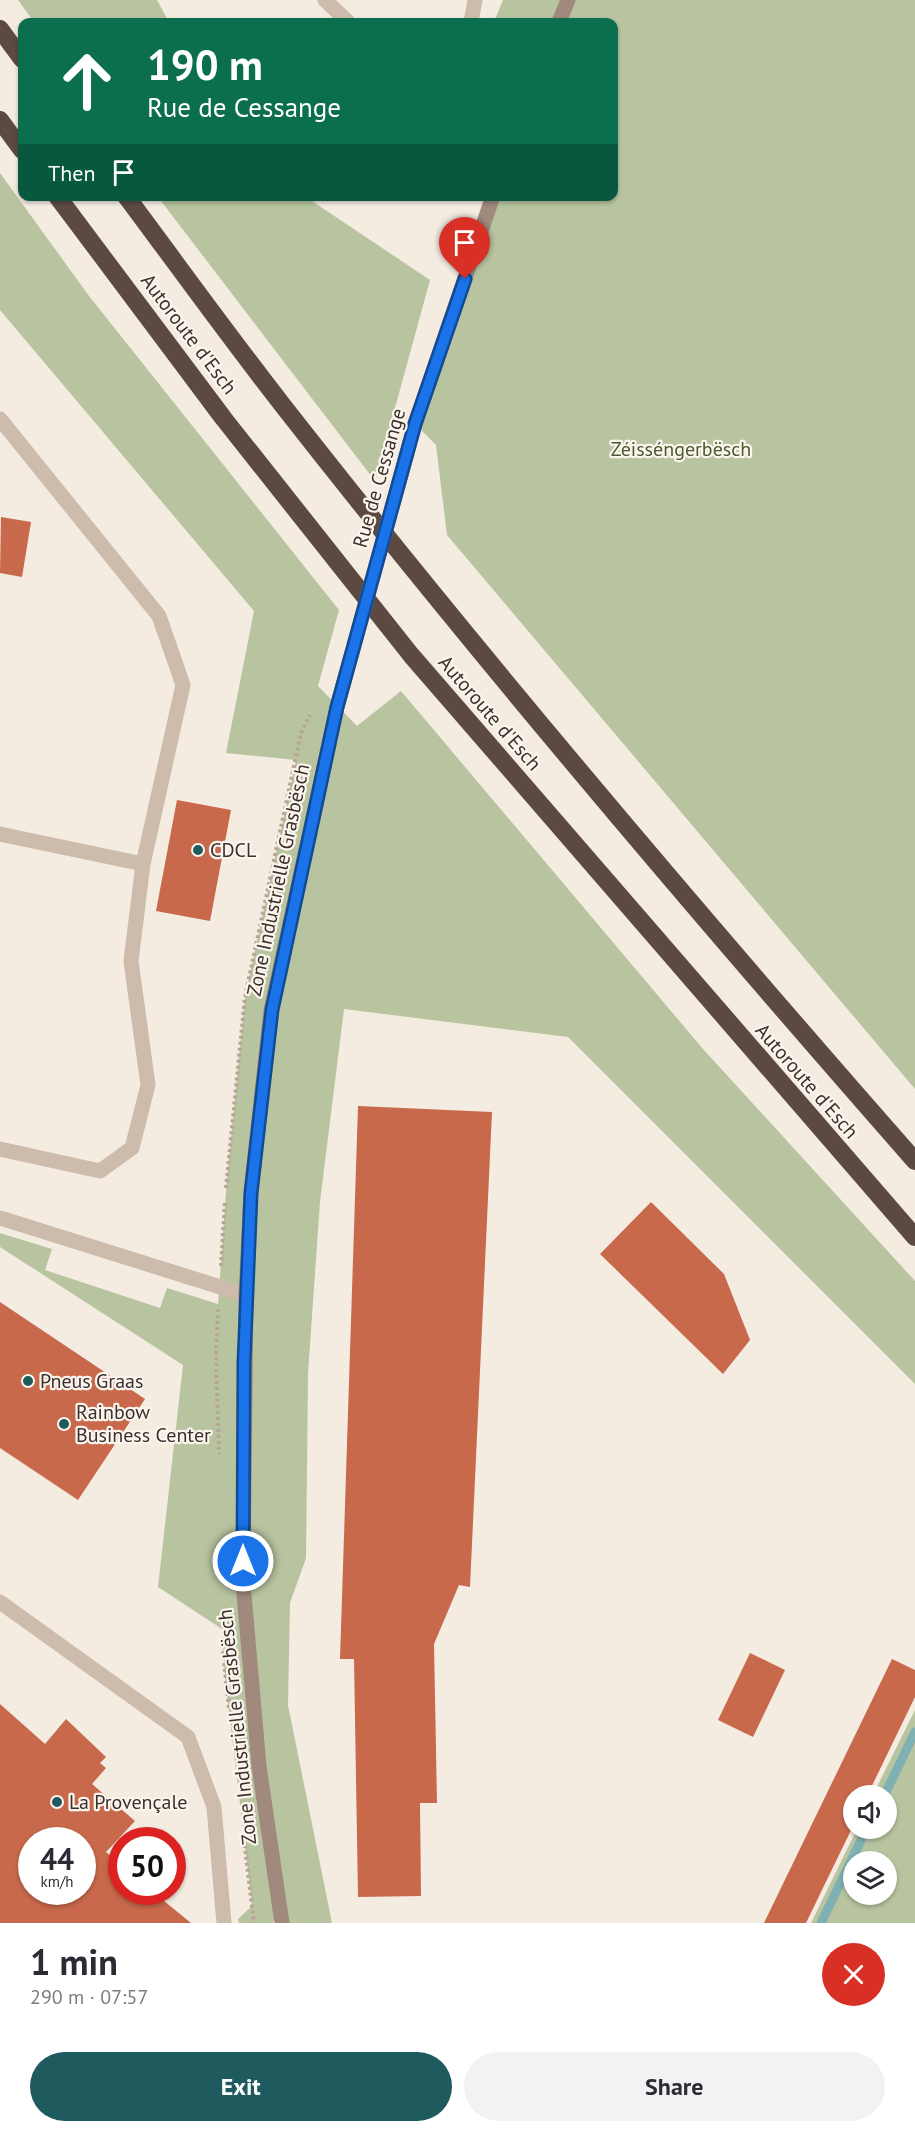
<!DOCTYPE html>
<meta charset="utf-8">
<style>
body{margin:0;font-family:"PT Sans",sans-serif;background:#f2f2f3;color:#2b2b33;height:100vh;display:flex;flex-direction:column;font-size:22px;white-space:nowrap}
*{box-sizing:border-box;margin:0}
p{font-size:20px;color:#7c7c81}
.icon{flex:none;width:33px;height:33px;fill:none;stroke:currentColor;stroke-width:2;stroke-linecap:round;stroke-linejoin:round}
.map{position:relative;height:1923px;overflow:hidden}
.details{display:flex;flex-direction:column;background:#fff;flex:1}
.details>*{flex:none}
.top-card{position:absolute;left:18px;top:18px;width:600px;height:183px;border-radius:12px;box-shadow:0 2px 4px #0004;background:#0b6e4f;color:#fff;overflow:hidden}
.tools{position:absolute;left:843px;top:1785px;display:grid;gap:12px}
.tools a{display:grid;place-items:center;width:54px;height:54px;border-radius:50%;background:#fff;box-shadow:0 2px 4px #0004;font-size:30px}
.speed{position:absolute;left:18px;top:1827px;display:flex;gap:12px;font-size:30px;font-weight:700;text-align:center}
.speed>*{display:grid;place-content:center;width:78px;height:78px;border-radius:50%;background:#fff;box-shadow:0 2px 4px #0004;line-height:1}
.speed small{font-size:15px;font-weight:400}
.speed .limit{border:9px solid #d22;background:#fff;color:#111}
.pin{position:absolute;display:grid;place-items:center;width:51px;height:51px;color:#fff;margin:-62px -26px;border-radius:50% 50% 50% 0;rotate:-45deg;box-shadow:0 0 6px #0007}
.pin .icon{rotate:45deg}
.me{position:absolute;width:66px;margin:-33px;rotate:0deg;stroke-linejoin:round;filter:drop-shadow(0 0 4px #0008)}
.turn{display:flex;align-items:center;gap:21px;height:126px;padding:0 30px;font-size:27px}
.turn .icon{width:78px;height:78px;stroke-width:2.5}
.turn b{display:block;font-size:42px;line-height:51px}
.then{display:flex;align-items:center;height:57px;padding:0 30px;background:#0003;gap:12px;font-size:22px}
.round{display:grid;place-items:center;flex:none;width:63px;height:63px;border-radius:32px;background:#f2f2f3}
.head{display:flex;align-items:center;justify-content:space-between;height:102px;padding:0 30px}
h1{font-size:36px;font-weight:700;line-height:45px}
.cta{display:flex;gap:12px;margin-top:auto;padding:12px 30px}
.cta a{flex:1;height:69px;border-radius:36px;background:#1f5a5e;color:#fff;font-size:24px;font-weight:700;line-height:69px;text-align:center}
.cta a+a{background:#f2f2f3;color:#2b2b33}
.map>svg:first-child{display:block}
</style>
<div class="map">
<svg width="915" height="1923" viewBox="0 0 915 1923">
<rect width="100%" height="100%" fill="#f4ebe1"/>
<!-- green -->
<path fill="#b8c4a0" fill-rule="evenodd" d="M18 0H157L169 22H34Z
M503 0H915V1089L447 535 436 445 415 424 493 197 614 196V22H494Z
M0 173 89 296 339 610 318 686 357 726 401 691 703 1049 915 1281V1384L568 1037 344 1009 320 1202 308 1373 306 1558 290 1603 288 1705 332 1923H282L279 1906 273 1923H239L238 1919 252 1906 225 1677 222 1629 158 1587 183 1365 0 1247V1233L52 1249 45 1270 160 1308 167 1288 218 1304 227 1178 245 997 296 760 226 753 254 611 0 310Z
M158 197H306L430 280 375 481Z
M915 1710V1923H811L857 1829 886 1828V1796L873 1795ZM854 1862H886V1894H854Z"/>
<g fill="none" stroke-linecap="round" stroke-linejoin="round">
<!-- stream -->
<path stroke="#7fb0b2" stroke-width="9" d="M884 1796 915 1732
M821 1923 867 1828"/>
</g>
<!-- building -->
<path fill="#c8694b" fill-rule="evenodd" d="M1 517 31 522 22 577 0 573Z
M177 800 231 810 210 921 156 911Z
M358 1106 492 1112 470 1587 459 1585 434 1644 437 1803H420L421 1896 358 1897 354 1659H340Z
M651 1202 724 1274 750 1340 723 1374 600 1254Z
M0 1302 145 1399 78 1500 0 1448Z
M750 1653 785 1670 753 1737 718 1720Z
M892 1659 915 1670V1697L867 1796H854V1824L806 1923H764Z
M0 1704 45 1744 66 1719 106 1757 100 1763 106 1768 92 1784 135 1821 106 1852 122 1865V1892H153L191 1923H0ZM32 1840H82V1892H32Z"/>
<g fill="none" stroke-linecap="round" stroke-linejoin="round">
<!-- path -->
<path stroke="#b9a596" stroke-width="4" stroke-dasharray="3 3" stroke-linecap="butt" d="M226 1188 245 997 301 733 310 715
M221 1266 225 1201
M218 1309 216 1355 219 1454
M223 1651 229 1709
M244 1839 254 1923"/>
<!-- lane -->
<path stroke="#cdbbac" stroke-width="15" d="M325 0 348 22
M471 22 475 0
M0 419 159 616 183 685 143 864 131 961 148 1085 132 1148 100 1171 0 1149
M0 834 143 864
M0 1218 246 1295
M0 1602 188 1737 214 1807 224 1923"/>
<!-- secondary -->
<path stroke="#a18a7d" stroke-width="15" d="M559 22 568 0
M415 424 493 196
M282 1923 259 1766 243 1583 246 1295 251 1193 271 1010 337 707"/>
<!-- highway -->
<path stroke="#5c4a42" stroke-width="18" d="M0 29 22 59
M0 120 22 150
M57 196 224 419 411 655 915 1237
M126 196C179 267 230 338 284 407 486 665 699 915 915 1161"/>
<!-- secondary-bridge -->
<path stroke="#a18a7d" stroke-width="15" d="M337 707 415 424"/>
</g>
<g fill="none" stroke-linecap="round" stroke-linejoin="round">
<defs>
<path id="route" d="M243 1561 244 1363 251 1193 272 1010 337 707 415 424 465 279"/>
</defs>
<!-- route casing -->
<use href="#route" stroke="#114b97" stroke-width="15"/>
<!-- route -->
<use href="#route" stroke="#1a73e8" stroke-width="10"/>
</g>
<!-- markers -->
<g fill="#1f5a5e" stroke="#fbf5ee" stroke-width="2">
<circle cx="198" cy="850" r="6"/>
<circle cx="28" cy="1381" r="6"/>
<circle cx="64" cy="1424" r="6"/>
<circle cx="57" cy="1802" r="6"/>
</g>
<g text-anchor="middle" dominant-baseline="central" stroke-width="4.5" stroke-linejoin="round" paint-order="stroke">
<!-- street labels -->
<g font-size="20" fill="#3b302b" stroke="#fbf5ee">
<text transform="translate(189 334) rotate(53)">Autoroute d'Esch</text>
<text transform="translate(379 478) rotate(-74)">Rue de Cessange</text>
<text transform="translate(490 713) rotate(49)">Autoroute d'Esch</text>
<text transform="translate(278 880) rotate(-78)">Zone Industrielle Grasbësch</text>
<text transform="translate(807 1081) rotate(49)">Autoroute d'Esch</text>
<text transform="translate(237 1727) rotate(-96)">Zone Industrielle Grasbësch</text>
</g>
<!-- park labels -->
<g font-size="20" fill="#4a5a2e" stroke="#fbf5ee">
<text x="681" y="449">Zéisséngerbësch</text>
</g>
<!-- poi labels -->
<g font-size="20" fill="#3b302b" stroke="#fbf5ee" text-anchor="start">
<text x="210" y="850">CDCL</text>
<text x="40" y="1381">Pneus Graas</text>
<text x="76" y="1412">Rainbow<tspan x="76" dy="23">Business Center</tspan></text>
<text x="69" y="1802">La Provençale</text>
</g>
</g>
</svg>
<div class="tools">
<a><svg class="icon" aria-label="sound" viewBox="0 0 24 24"><path d="M4 9h4l5-4v14l-5-4H4zM17 9q2 3 0 6"/></svg></a>
<a><svg class="icon" aria-label="layers" viewBox="0 0 24 24"><path d="M12 4l9 5-9 5-9-5zM3 14l9 5 9-5"/></svg></a>
</div>
<div class="speed"><div>44<small>km/h</small></div><div class="limit">50</div></div>
<div class="pin" style="left:465px;top:279px;background:#d93025"><svg class="icon" aria-label="arrive" viewBox="0 0 24 24"><path d="M6 21V4h12l-3 4 3 4H6"/></svg></div>
<svg class="me" style="left:243px;top:1561px" viewBox="-20 -20 40 40"><circle r="17" fill="#1a73e8" stroke="#fff" stroke-width="3"/><path d="M0-11L8 9 0 5-8 9z" fill="#fff"/></svg>
<div class="top-card">
<div class="turn"><svg class="icon" aria-label="ahead" viewBox="0 0 24 24"><path d="M12 20V5M6 11l6-6 6 6"/></svg><div><b>190 m</b>Rue de Cessange</div></div>
<div class="then">Then<svg class="icon" aria-label="arrive" viewBox="0 0 24 24"><path d="M6 21V4h12l-3 4 3 4H6"/></svg></div>
</div>
</div>
<section class="details">
<div class="head"><div><h1>1 min</h1><p>290 m · 07:57</p></div><a class="round" style="background:#d93025;color:#fff"><svg class="icon" aria-label="close" viewBox="0 0 24 24"><path d="M6 6l12 12M18 6L6 18"/></svg></a></div>
<div class="cta"><a>Exit</a><a>Share</a></div>
</section>
